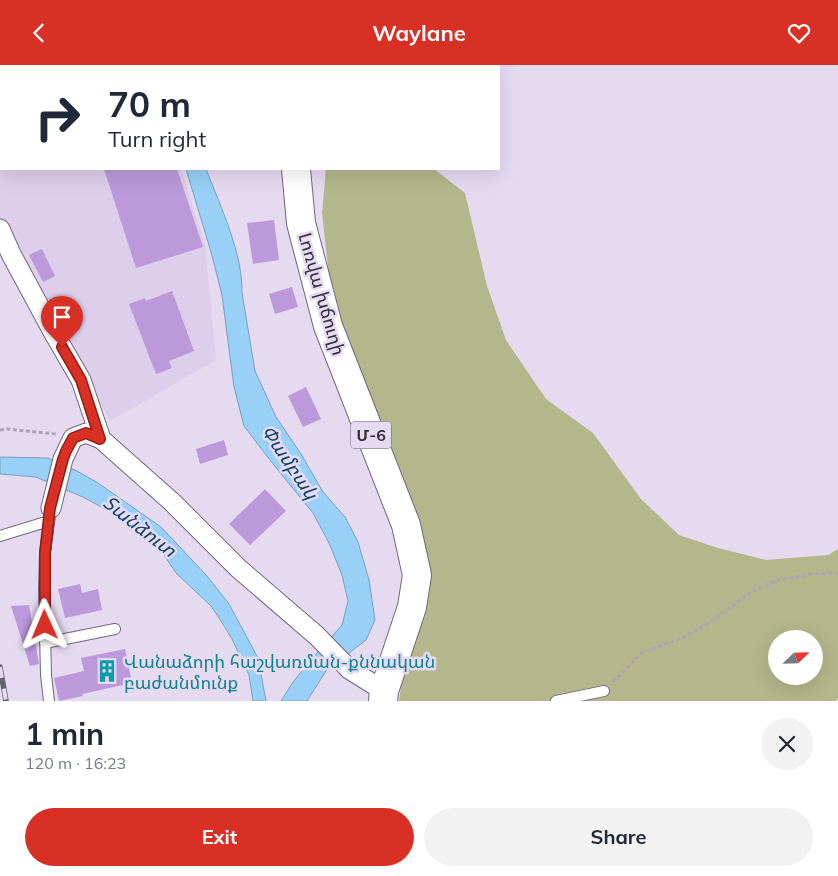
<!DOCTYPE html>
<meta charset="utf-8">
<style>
body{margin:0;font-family:Mulish,"Noto Sans Armenian",sans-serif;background:#f2f2f3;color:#1f2937;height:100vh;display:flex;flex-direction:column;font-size:19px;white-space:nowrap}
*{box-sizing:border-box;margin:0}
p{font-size:16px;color:#747a83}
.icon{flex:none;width:28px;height:28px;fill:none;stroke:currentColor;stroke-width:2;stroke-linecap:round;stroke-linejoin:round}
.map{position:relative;height:636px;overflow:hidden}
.details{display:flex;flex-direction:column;background:#fff;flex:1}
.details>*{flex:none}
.banner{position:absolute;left:0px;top:0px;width:500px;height:105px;box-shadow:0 5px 20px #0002;background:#fff;color:#1f2937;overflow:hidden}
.needle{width:32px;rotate:67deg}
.tools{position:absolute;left:768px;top:565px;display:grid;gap:10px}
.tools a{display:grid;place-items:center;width:55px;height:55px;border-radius:50%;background:#fff;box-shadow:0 5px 20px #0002;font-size:25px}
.pin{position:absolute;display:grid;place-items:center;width:42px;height:42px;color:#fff;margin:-51px -21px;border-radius:50% 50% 50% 0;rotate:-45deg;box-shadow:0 0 5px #0007}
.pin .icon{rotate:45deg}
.me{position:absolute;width:55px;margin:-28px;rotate:359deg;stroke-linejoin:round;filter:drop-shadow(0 0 4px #0008)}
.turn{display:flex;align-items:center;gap:18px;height:105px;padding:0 25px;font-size:22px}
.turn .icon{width:65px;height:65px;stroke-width:2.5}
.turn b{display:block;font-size:35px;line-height:42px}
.round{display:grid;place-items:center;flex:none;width:52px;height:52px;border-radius:26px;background:#f2f2f3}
.headline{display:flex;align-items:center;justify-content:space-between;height:85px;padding:0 25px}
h1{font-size:30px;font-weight:700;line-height:38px}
.primary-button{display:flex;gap:10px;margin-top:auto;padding:10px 25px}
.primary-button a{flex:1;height:58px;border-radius:30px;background:#d93025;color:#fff;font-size:20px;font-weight:700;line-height:58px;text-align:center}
.primary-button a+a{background:#f2f2f3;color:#1f2937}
header{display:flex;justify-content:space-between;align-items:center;height:65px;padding:0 25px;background:#d93025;color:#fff;font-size:22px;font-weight:700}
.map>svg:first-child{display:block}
</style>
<header><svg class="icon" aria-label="back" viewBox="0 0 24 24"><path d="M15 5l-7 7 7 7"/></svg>Waylane<svg class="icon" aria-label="heart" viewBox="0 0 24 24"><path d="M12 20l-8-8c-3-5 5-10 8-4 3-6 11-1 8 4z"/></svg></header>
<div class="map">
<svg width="838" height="636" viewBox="0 0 838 636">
<rect width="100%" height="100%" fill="#e6daf1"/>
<!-- built -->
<path fill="#ddceeb" d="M0 0H147V1H1V104H181L205 180 216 295 110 356 54 250 0 181Z"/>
<!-- green -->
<path fill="#b4b78b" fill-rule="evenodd" d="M326 104H434L465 128 487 221 506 275 546 334 593 368 641 434 679 470 718 483 766 495 828 490 838 484V633L836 636H399L401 621 430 516 400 404 352 292 330 219 322 148ZM776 574H814V611H776Z"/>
<!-- water -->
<path fill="#98d0f7" stroke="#799fbd" d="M186 104H206C220 140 243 189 242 228L255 306 276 352 301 389 323 427 345 452 358 477 369 515 375 555 366 575 326 606 307 636H281L293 617 310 596 342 560 348 536 342 510 329 478 313 448 273 399 244 361 234 322 222 230 211 187Z
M0 392 48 393 77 406 98 418 161 462 207 511 229 539 258 593 266 636H253L249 610 232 574 221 556 211 541 176 508 164 490 149 476 121 453 85 433 36 412 0 409Z"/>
<!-- building -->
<path fill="#bb99db" d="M104 104H177L203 182 136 203Z
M274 155 279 195 253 199 247 158Z
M42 184 55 211 43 217 29 190Z
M292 222 298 242 275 249 269 229Z
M172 226 194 286 169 296 172 303 156 309 129 239 145 233 146 236Z
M306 322 321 354 303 362 288 331Z
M224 375 228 390 200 399 196 384Z
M265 424 286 446 250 480 229 459Z
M80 519 82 528 98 524 102 545 65 553 58 524Z
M29 540 39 599 30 601 11 541Z
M125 584 132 618 82 629 83 631 59 636 54 613 84 606 81 593Z"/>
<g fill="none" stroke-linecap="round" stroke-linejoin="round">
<defs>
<path id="service" d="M0 471 49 456
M45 578 115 564
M49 636 46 610 44 524 45 488 51 443
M556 636 604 626"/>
<path id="minor" d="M0 164 11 189 52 265 81 315 101 374
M51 443 63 394 73 373 86 368 101 374 172 437 238 503 317 571 349 604 384 626"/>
<path id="trunk" d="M263 0V1
M288 0V1
M296 104 301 158 328 261 406 460 417 510 412 542 384 626 383 636"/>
</defs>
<!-- service casing -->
<use href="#service" stroke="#71677b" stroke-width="12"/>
<!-- minor casing -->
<use href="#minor" stroke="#71677b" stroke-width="21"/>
<!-- trunk casing -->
<use href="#trunk" stroke="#71677b" stroke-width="30"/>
<!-- path -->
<path stroke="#aea4b7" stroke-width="3" stroke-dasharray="4 2.5" stroke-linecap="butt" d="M0 365 7 364 56 369
M613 617 643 587 682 573 715 554 751 527 778 515 810 509 838 508"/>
<!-- service -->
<use href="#service" stroke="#fff" stroke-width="10"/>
<!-- minor -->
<use href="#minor" stroke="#fff" stroke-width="19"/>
<!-- trunk -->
<use href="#trunk" stroke="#fff" stroke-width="28"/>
<defs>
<path id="rail" d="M0 602 6 636"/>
</defs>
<!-- rail casing -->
<use href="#rail" stroke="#67606e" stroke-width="5.5"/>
<!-- rail -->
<use href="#rail" stroke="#e6daf1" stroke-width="4" stroke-dasharray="11" stroke-linecap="butt"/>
</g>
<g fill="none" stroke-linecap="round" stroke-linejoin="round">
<defs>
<path id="route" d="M45 560V488L50 443 63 394 66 386 73 373 86 368 100 374 81 315 62 282"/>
</defs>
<!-- route casing -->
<use href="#route" stroke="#8d1f18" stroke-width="12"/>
<!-- route -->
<use href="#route" stroke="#d93025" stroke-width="9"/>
</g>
<!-- icons -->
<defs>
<symbol id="building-bare" viewBox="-9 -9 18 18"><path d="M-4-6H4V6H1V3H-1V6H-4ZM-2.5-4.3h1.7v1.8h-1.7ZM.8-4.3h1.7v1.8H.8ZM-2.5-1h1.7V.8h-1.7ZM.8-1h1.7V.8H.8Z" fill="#0f9aa8" stroke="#e6daf1" stroke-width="2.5" paint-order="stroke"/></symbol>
</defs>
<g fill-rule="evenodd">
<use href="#building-bare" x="91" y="590" width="32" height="32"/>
</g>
<g text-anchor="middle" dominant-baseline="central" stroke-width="5" stroke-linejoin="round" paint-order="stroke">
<!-- shield labels -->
<rect fill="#e6daf1" stroke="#68616e" stroke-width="1" x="351" y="356.5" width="40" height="27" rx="4"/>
<g font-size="16" font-weight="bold" fill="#322d36">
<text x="371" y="370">Մ-6</text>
</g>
<!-- street labels -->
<g font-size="18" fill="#322d36" stroke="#e6daf1">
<text transform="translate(322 229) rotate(74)">Լոռվա խճուղի</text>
</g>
<!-- culture labels -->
<g font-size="18" fill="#0d838f" stroke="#e6daf1" text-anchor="start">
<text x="124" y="596">Վանաձորի հաշվառման-քննական<tspan x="124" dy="21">բաժանմունք</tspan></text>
</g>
<!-- water labels -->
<g font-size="19" font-style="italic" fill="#084363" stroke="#e6daf1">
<text transform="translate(290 397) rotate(56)">Փամբակ</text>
<text transform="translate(140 461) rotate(38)">Տանձուտ</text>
</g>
</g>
</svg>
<div class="tools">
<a><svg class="needle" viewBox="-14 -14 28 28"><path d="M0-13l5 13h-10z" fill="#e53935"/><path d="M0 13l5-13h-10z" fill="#747a83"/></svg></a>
</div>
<div class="pin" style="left:62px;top:282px;background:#d93025"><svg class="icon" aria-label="arrive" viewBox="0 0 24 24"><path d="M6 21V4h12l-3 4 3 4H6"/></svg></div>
<svg class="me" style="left:45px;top:560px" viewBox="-20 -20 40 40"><path d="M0-17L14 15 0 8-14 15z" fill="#d93025" stroke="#fff" stroke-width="4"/></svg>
<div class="banner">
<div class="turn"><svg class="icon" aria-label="right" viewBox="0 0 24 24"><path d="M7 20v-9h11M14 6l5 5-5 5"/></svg><div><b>70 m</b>Turn right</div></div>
</div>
</div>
<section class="details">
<div class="headline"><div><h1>1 min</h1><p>120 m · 16:23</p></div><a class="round"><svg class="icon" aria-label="close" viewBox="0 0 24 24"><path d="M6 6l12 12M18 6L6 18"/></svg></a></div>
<div class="primary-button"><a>Exit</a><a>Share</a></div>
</section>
